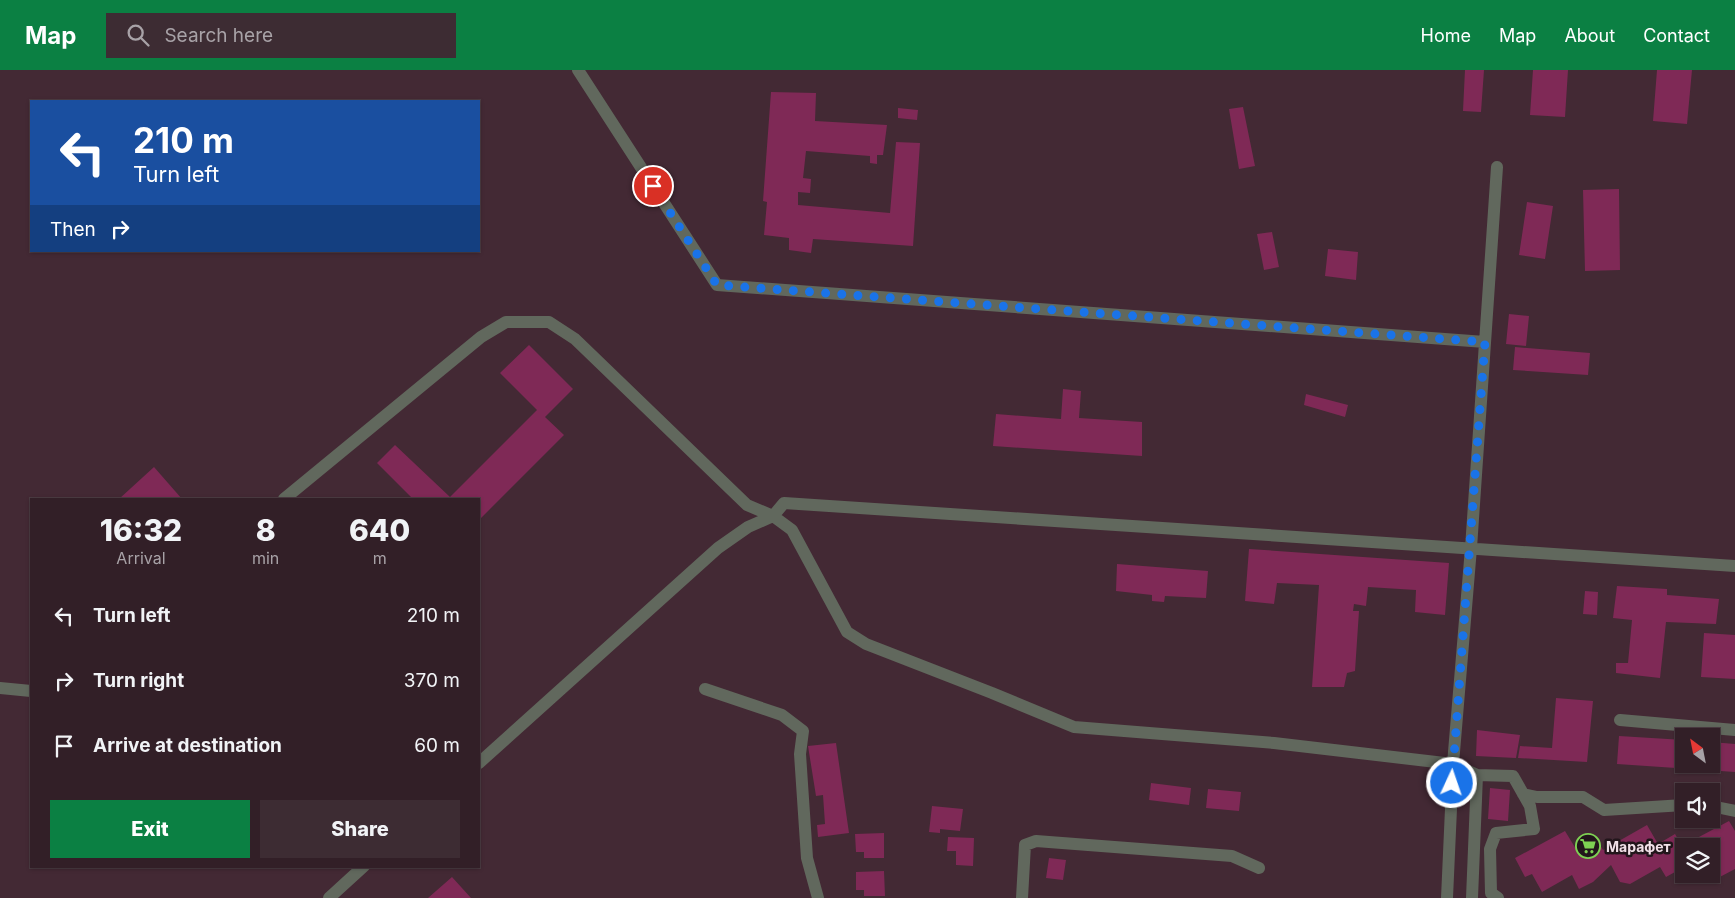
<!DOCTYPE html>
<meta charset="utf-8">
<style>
body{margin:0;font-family:Inter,sans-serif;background:#3d2c33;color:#f1f3f6;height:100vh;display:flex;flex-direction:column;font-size:19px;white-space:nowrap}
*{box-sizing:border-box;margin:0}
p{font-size:16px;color:#a8a2a7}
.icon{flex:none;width:28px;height:28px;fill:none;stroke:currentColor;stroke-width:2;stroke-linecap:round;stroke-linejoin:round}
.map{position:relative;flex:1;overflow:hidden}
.drawer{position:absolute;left:30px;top:428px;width:450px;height:370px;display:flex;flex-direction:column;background:#321f27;border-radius:0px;box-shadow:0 1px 4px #0004,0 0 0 1px #4d3d44}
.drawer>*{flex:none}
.hud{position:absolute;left:30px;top:30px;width:450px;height:152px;border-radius:0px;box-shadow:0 1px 4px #0004,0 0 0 1px #4d3d44;background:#1a4fa0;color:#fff;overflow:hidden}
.needle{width:32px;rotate:328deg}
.tools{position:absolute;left:1675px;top:658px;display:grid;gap:10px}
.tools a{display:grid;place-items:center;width:45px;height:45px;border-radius:0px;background:#321f27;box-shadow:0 1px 4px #0004,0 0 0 1px #4d3d44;font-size:25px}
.pin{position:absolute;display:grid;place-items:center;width:42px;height:42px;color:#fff;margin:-21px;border:2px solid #fff;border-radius:50%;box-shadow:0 1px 5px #0007}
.me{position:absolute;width:55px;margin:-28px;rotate:3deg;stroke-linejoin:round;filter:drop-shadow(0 0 4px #0008)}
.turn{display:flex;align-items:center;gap:18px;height:105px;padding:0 20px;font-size:22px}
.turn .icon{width:65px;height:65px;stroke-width:2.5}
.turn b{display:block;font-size:35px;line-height:42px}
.then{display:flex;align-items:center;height:48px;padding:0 20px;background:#0003;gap:10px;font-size:19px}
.eta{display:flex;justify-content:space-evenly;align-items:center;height:85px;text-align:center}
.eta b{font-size:30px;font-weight:800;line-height:35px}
.button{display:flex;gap:10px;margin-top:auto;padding:10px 20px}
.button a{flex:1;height:58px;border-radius:0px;background:#0b8043;color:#fff;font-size:20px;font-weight:800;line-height:58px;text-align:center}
.button a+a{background:#3d2c33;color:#f1f3f6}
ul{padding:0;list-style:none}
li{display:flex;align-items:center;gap:15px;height:65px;padding:0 20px}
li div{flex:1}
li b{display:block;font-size:19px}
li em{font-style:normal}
header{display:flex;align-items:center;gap:30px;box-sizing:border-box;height:70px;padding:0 25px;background:#0b8043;color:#fff}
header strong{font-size:24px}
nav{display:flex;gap:28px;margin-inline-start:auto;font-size:18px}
.search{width:350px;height:45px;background:#3d2c33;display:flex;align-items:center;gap:12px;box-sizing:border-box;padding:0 18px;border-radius:0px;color:#a8a2a7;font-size:19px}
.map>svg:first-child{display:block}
</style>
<header>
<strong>Map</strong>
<div class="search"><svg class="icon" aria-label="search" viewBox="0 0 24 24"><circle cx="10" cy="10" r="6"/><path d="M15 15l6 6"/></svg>Search here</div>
<nav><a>Home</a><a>Map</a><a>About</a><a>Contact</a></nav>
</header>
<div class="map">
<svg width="1735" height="828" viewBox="0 0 1735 828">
<rect width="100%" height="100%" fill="#432934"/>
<!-- building -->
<path fill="#7f2956" d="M1465 0H1484L1481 42 1463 41Z
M1533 0H1568L1565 47 1530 45Z
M1657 0H1692L1687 54 1653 51Z
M771 22 816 23 815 51 887 55 883 85H877V94L870 93V86L806 81 803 108 811 109 810 123 798 122V135L890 143 896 72 920 73 913 176 813 169 811 183 789 180V168L764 165 767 132 763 131Z
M1243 37 1255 96 1239 99 1229 39Z
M898 38 918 40 917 50 898 48Z
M1619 119 1620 200 1585 201 1583 120Z
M1527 132 1553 136 1545 189 1519 185Z
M1272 162 1279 197 1264 200 1257 164Z
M1328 179 1358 182 1356 210 1325 206Z
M1509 244 1529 246 1526 276 1506 274Z
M529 275 573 319 545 347 564 365 479 450V429H413L377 393 395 375 450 427 537 340 500 303Z
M1515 277 1590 283 1588 305 1513 300Z
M1063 319 1081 321 1079 348 1142 352V386L993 376 996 344 1061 349Z
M1306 324 1348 335 1345 347 1304 335Z
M154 397 182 429H119Z
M1249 479 1449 493 1445 545 1415 542 1416 520 1368 517 1366 536 1354 534 1353 541H1359L1355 601 1347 603 1344 617H1312L1319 515 1277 513 1274 534 1245 531Z
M1117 494 1208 501 1206 528 1165 526 1164 532 1152 531V525L1116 521Z
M1617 516 1667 519V525L1719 529 1716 554 1666 552 1660 608 1616 603V593H1628L1632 550 1613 548Z
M1585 521 1598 522 1597 545 1583 544Z
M1704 563 1735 565V609L1701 607Z
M1556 628 1593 631 1587 692 1518 688 1520 676 1552 678Z
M1477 660 1520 665 1516 688 1476 686Z
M1619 666 1684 670V694H1711V672L1735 674V702L1617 694Z
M836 673 849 763 818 767 817 755 825 754 823 725 816 726 808 676Z
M1151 713 1191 718 1189 735 1149 730Z
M1490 718 1510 720 1508 751 1488 749Z
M1208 719 1241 722 1239 741 1206 738Z
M932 736 963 739 960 761 940 759V763L929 762Z
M1729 751 1735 761V799L1716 809 1704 804H1711V776H1684V797L1666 807 1660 797 1630 814 1620 812 1611 795 1593 812 1579 819 1572 805 1542 822 1532 804 1525 807 1515 788 1565 761 1576 779 1596 768 1603 780 1647 755 1658 774 1675 764 1682 776Z
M884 763V788H864V782H856L855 764Z
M948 767 974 768 973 796 956 795V781H947Z
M1049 788 1066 790 1063 810 1046 808Z
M884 801 885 826H864V820H856V802Z
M452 807 471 828H428Z"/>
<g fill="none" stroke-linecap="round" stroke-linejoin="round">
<!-- minor -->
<path stroke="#61685d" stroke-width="12" d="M578 0 717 215 1485 272
M284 429 481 267 506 252H549L575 269 747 435 773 446 784 433 1735 496
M0 618 31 621
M705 619 782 645 803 661 800 684 807 788 818 828
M1620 650 1735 660
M479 693 718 478 748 457 773 446 792 460 847 562 866 574 992 623 1074 657 1274 673 1453 694 1471 478 1497 97
M1523 724 1537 727H1583L1604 740 1684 735
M1711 736 1735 741
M329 828 364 796
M1022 828 1025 775 1036 771 1232 786 1259 798
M1447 828 1453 694 1477 705
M1472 828 1477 705 1513 706 1530 736 1534 759 1496 763 1490 779 1491 823 1498 828"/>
</g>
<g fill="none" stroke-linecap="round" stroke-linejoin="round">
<!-- route -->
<path stroke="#1a73e8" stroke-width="9" stroke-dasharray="0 16.2" d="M653 116 717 215 1485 272 1452 713"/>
</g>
<!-- icons -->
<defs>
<symbol id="supermarket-ring" viewBox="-11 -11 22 22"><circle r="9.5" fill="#22161b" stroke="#7ed153" stroke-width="1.5"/><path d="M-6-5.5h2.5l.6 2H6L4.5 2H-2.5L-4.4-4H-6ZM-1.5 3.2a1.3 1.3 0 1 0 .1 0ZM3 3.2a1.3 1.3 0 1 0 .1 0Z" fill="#7ed153"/></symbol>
</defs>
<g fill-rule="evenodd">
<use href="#supermarket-ring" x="1574" y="762" width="28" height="28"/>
</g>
<g text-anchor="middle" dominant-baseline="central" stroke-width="5" stroke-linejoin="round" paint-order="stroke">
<!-- poi labels -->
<g font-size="14" font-weight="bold" fill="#f1e0e7" stroke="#22161b" text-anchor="start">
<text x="1606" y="776">Марафет</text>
</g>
</g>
</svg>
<div class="tools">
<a><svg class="needle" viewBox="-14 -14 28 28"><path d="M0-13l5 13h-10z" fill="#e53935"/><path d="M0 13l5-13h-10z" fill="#a8a2a7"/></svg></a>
<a><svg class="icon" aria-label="sound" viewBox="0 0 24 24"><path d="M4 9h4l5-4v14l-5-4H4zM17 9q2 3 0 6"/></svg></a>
<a><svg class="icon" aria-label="layers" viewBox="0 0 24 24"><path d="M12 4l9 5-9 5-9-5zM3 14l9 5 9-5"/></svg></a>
</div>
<div class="pin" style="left:653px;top:116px;background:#d93025"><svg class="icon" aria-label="arrive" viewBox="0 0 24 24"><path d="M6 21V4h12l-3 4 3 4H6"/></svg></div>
<svg class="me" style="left:1452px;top:713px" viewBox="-20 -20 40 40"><circle r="17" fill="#1a73e8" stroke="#fff" stroke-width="3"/><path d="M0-11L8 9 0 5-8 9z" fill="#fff"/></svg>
<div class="hud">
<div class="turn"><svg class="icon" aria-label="left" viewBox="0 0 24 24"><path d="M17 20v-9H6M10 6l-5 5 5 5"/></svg><div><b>210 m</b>Turn left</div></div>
<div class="then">Then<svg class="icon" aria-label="right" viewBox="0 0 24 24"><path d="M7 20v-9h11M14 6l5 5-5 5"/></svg></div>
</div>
<section class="drawer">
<div class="eta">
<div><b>16:32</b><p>Arrival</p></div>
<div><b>8</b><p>min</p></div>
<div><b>640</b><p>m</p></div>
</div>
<ul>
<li><svg class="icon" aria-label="left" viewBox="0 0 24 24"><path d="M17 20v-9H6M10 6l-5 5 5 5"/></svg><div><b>Turn left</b></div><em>210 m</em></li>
<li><svg class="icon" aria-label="right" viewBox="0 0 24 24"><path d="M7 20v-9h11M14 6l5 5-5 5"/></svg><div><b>Turn right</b></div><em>370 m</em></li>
<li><svg class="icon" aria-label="arrive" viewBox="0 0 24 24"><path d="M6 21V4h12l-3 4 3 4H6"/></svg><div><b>Arrive at destination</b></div><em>60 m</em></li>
</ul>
<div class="button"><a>Exit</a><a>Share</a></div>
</section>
</div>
